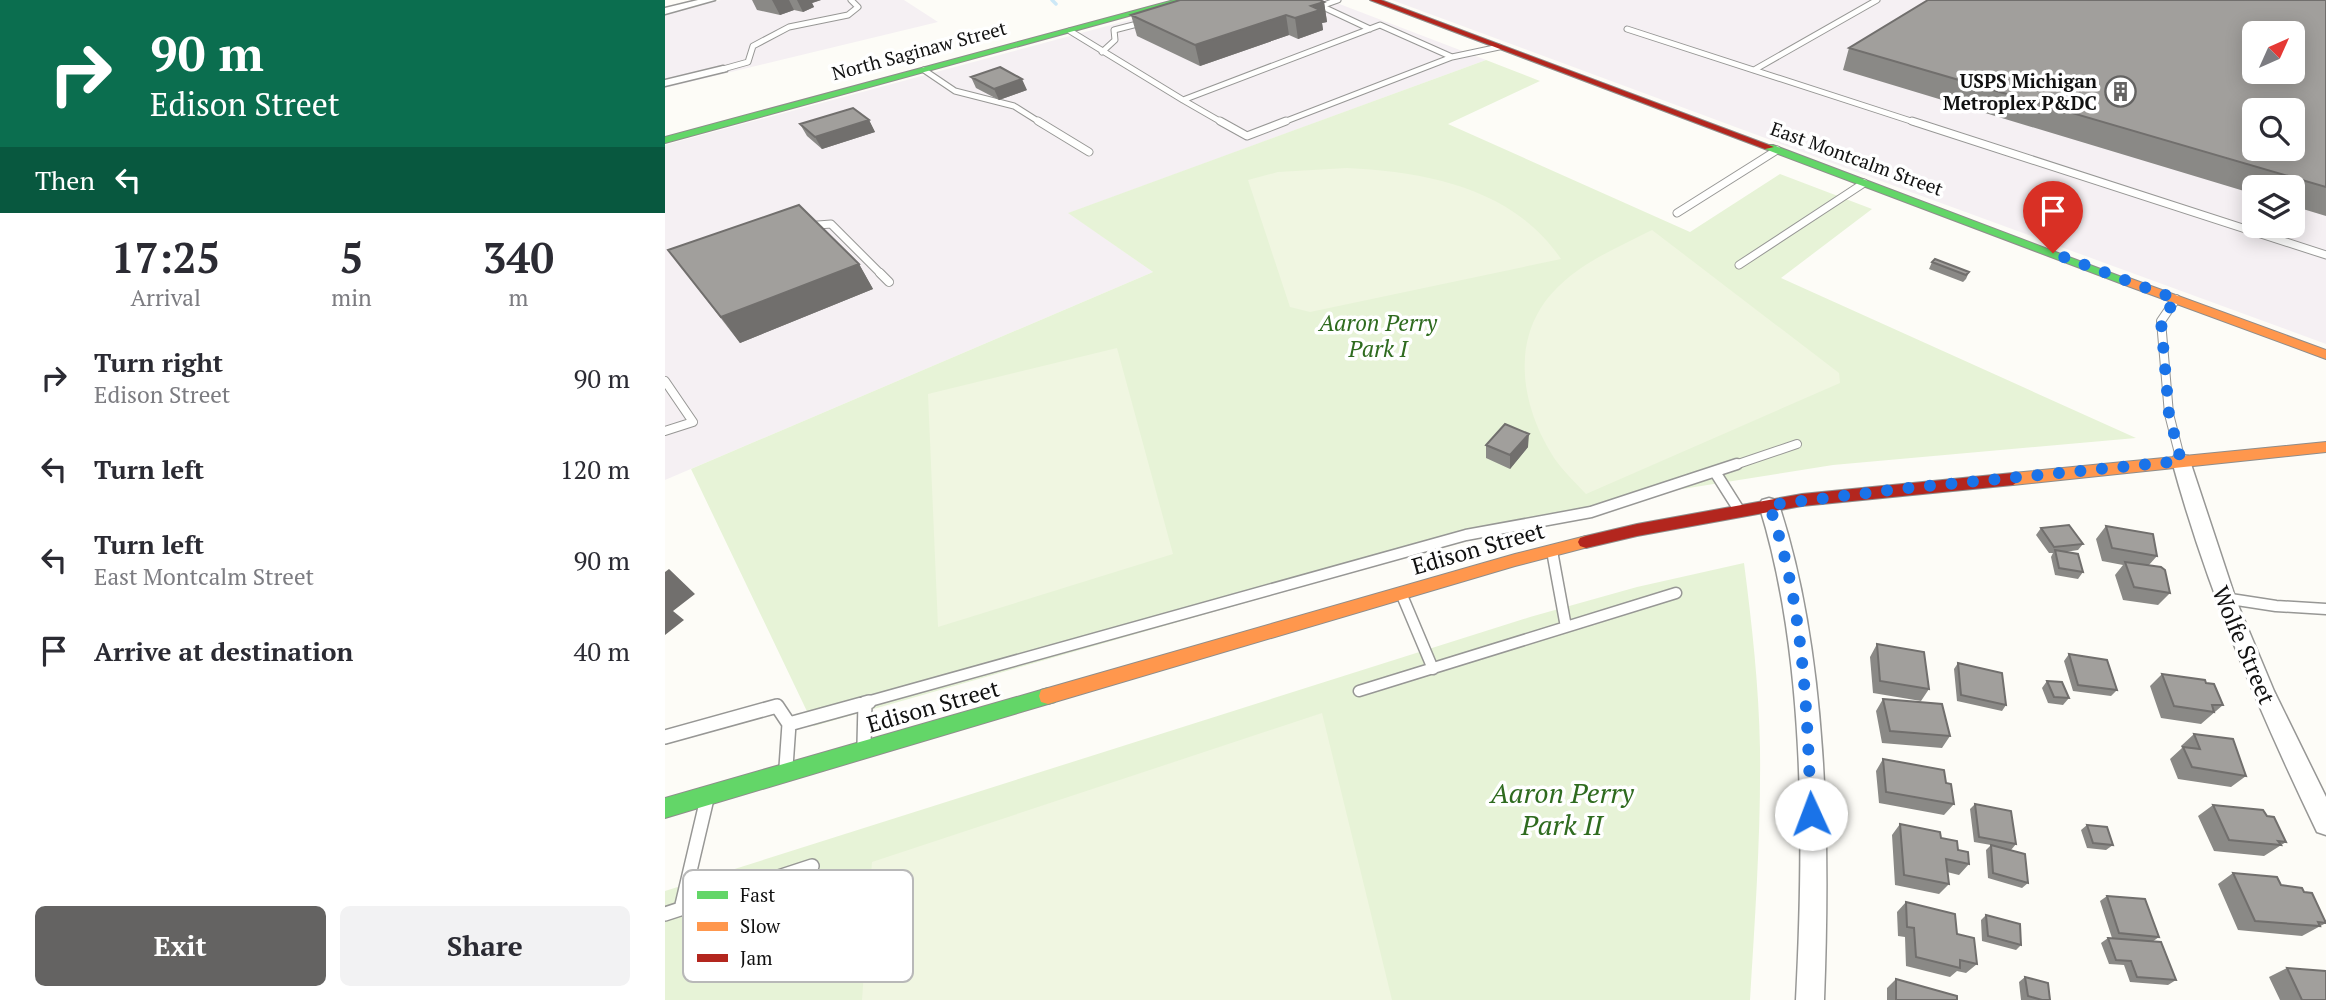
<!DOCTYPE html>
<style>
body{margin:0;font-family:"PT Serif",serif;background:#f2f2f3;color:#2b2b33;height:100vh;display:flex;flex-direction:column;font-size:26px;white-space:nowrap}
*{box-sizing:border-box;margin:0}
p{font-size:23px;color:#7c7c81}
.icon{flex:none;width:38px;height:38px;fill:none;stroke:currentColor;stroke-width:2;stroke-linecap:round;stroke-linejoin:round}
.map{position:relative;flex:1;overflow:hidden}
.side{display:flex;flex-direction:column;background:#fff;width:665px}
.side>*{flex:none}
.top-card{background:#0b6e4f;color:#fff;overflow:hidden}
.needle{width:46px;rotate:45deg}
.buttons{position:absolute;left:1577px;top:21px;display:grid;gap:14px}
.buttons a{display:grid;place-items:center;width:63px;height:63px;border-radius:10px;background:#fff;box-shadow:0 4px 18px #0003;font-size:35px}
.pin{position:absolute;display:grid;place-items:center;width:60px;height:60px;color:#fff;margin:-72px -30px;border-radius:50% 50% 50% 0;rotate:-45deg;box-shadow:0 0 7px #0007}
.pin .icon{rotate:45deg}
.me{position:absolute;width:77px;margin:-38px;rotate:358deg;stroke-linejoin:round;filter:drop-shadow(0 0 5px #0008)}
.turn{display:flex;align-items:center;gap:24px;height:147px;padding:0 35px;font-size:32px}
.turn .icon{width:91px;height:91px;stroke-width:2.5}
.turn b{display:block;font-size:49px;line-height:60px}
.then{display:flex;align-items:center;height:66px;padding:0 35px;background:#0003;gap:14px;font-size:26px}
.eta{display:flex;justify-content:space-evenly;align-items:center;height:119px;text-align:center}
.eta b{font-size:42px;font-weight:700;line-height:49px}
.primary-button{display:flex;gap:14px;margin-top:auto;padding:14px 35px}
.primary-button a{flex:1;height:80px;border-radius:10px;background:#646362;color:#fff;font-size:28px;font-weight:700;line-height:80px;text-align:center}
.primary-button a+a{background:#f2f2f3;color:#2b2b33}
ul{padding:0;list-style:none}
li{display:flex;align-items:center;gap:21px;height:91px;padding:0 35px}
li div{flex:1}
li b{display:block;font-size:26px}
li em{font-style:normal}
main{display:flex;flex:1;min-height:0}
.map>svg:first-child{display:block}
</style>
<main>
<section class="side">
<div class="top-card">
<div class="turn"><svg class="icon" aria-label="right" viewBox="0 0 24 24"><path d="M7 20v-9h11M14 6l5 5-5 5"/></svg><div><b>90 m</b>Edison Street</div></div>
<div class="then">Then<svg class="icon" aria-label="left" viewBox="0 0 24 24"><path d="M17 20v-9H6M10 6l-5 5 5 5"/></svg></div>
</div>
<div class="eta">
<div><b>17:25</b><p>Arrival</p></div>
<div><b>5</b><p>min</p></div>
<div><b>340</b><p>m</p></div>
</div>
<ul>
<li><svg class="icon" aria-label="right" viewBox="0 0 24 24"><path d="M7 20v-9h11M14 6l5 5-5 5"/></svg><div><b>Turn right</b><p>Edison Street</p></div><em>90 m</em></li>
<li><svg class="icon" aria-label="left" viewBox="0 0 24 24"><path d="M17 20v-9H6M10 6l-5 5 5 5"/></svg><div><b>Turn left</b></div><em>120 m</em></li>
<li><svg class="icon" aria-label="left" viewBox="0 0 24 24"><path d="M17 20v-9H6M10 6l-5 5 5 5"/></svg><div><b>Turn left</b><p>East Montcalm Street</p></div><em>90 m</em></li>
<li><svg class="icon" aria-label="arrive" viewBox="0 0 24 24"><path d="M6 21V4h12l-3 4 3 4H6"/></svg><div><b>Arrive at destination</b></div><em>40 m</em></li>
</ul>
<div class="primary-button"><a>Exit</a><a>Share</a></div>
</section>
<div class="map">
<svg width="1661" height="1000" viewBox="0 0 1661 1000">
<rect width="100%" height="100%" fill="#fdfcf7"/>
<!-- industrial -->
<path fill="#f5f0f3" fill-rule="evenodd" d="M56 0H239L273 22 0 88V13Z
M539 0H664L821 60 404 213 488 272 0 480V145Z
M727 0H1661V344L1243 191ZM1589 33H1628V72H1589ZM1589 110H1628V149H1589ZM1589 187H1628V226H1589Z"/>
<!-- green -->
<path fill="#e7f3d7" d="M821 60 875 81 783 124 1025 232 1115 174 1207 209 1116 278 1471 438 1168 465 973 496 825 533 149 726 26 469 488 272 403 213Z
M1079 563C1087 625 1094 687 1095 749 1096 833 1090 917 1085 1000H0V891L865 617 972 587Z"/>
<!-- pitch -->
<path fill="#f0f6e1" d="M682 168C762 172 848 188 896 259L645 312 625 307 583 180 613 172Z
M987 230 1174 373 1175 383 921 494C911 483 900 473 892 462 855 408 842 334 895 285 921 260 956 246 987 230Z
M452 348 508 554 273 627 263 394Z
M657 713 727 1000H197L207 862Z"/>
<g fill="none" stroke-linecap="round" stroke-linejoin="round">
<!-- stream -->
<path stroke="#cde8f7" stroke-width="3.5" d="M387 0 391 4"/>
<defs>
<path id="lane-far4" d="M673 0 656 6 705 29
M962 29 1252 123
M405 31 518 100
M437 52 450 40 449 30 480 22
M787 57 834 47
M58 69 83 62 88 46 124 27 183 15 193 7 186 0
M259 70 290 91 349 106 376 123
M1089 70 1212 0
M518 100 558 123
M518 100 715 25 787 57 616 123"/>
<path id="lane-far3" d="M373 121 424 152
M555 121 582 136 621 121
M1247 121 1661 255
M1012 213 1112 150
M140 226 166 224 217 275
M1074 265 1199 183"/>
<path id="lane-far2" d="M215 273 224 282
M1511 299 1496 321 1504 414 1516 461
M0 381 28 422 0 431
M1067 466 1132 444"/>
<path id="lane-far1" d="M1050 472 1074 510
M887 551 901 627
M736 593 768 669
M1559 598 1611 606 1661 609
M694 691 1011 593
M198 703 801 535 926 512 1072 464"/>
<path id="lane" d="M124 724 204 702
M0 737 112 706 124 724 121 767
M199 744 200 703
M16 909 41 803
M0 914 147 866"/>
<path id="street" d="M33 0H50L0 14V8Z
M58 66 62 67V71L0 86V80Z
M1516 455 1523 456 1525 461 1571 600 1609 691 1661 797V835L1652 832C1594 711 1542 590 1507 461L1509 456Z
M1104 498 1111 500 1114 505C1163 654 1165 844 1159 1000H1131C1139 845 1141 654 1094 505L1097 500Z"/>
<path id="fast" d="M509 0H522L0 143V137Z
M1100 145H1108L1470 282 1468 285H1460L1100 149Z
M383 688 390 690 392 696 390 702 383 704 0 818V798Z"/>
<path id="slow" d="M1464 278 1661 350V359L1460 285 1458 282Z
M1661 442V452L1348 485 1340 479 1348 473Z
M921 536 927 538 929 542 927 546 850 566 383 704 376 702 374 696 376 690 383 688 850 554Z"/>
<path id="jam" d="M705 0H716L1109 147 1100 149Z
M1348 473 1356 479 1348 485 1137 506 972 536 921 548 915 546 913 542 915 538 921 536 972 524 1137 494Z"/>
</defs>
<!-- lane-far4 casing -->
<use href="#lane-far4" stroke="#979795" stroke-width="7"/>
<!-- lane-far3 casing -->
<use href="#lane-far3" stroke="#979795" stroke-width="9"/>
<!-- lane-far2 casing -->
<use href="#lane-far2" stroke="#979795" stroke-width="10"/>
<!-- lane-far1 casing -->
<use href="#lane-far1" stroke="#979795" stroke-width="13"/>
<!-- lane casing -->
<use href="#lane" stroke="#979795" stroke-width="16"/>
<!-- street casing -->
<use href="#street" stroke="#979795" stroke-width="3"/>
<!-- fast casing -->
<use href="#fast" stroke="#8e8d8b" stroke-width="2"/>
<!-- slow casing -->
<use href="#slow" stroke="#8e8d8b" stroke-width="2"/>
<!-- jam casing -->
<use href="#jam" stroke="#8e8d8b" stroke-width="2"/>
<!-- lane-far4 -->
<use href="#lane-far4" stroke="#fffffe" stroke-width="5"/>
<!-- lane-far3 -->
<use href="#lane-far3" stroke="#fffffe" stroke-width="7"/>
<!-- lane-far2 -->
<use href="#lane-far2" stroke="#fffffe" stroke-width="8"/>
<!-- lane-far1 -->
<use href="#lane-far1" stroke="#fffffe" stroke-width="10"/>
<!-- lane -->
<use href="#lane" stroke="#fffffe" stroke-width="13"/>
<!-- street -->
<use href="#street" fill="#fffffe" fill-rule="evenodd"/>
<!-- fast -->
<use href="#fast" fill="#63d668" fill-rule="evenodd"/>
<!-- slow -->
<use href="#slow" fill="#ff974d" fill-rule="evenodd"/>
<!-- jam -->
<use href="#jam" fill="#b3261e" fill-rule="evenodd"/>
</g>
<!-- wall -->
<path fill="#8a8986" d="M87 0H156L147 3 149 7 138 12 129 10 115 15 92 10Z
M1661 0V216L1628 206V187H1589V194L1178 70 1184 48Z
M659 2 662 22 657 23 658 30 633 39 624 35 535 66 472 36 466 15Z
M306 77 362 90 334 100 311 88Z
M204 120 210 132 157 149 142 136 135 124Z
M3 250 194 264 208 289 75 343Z
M1267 262 1304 272 1301 279 1298 282 1264 269Z
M821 445 863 447 845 469 821 458Z
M1441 526 1492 556 1484 565 1505 593 1493 605 1458 600 1450 575 1458 565 1437 561 1431 539Z
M1376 528 1418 544 1413 550 1400 552 1418 572 1413 579 1390 575 1386 557 1388 553H1384L1371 535Z
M1212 644 1264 689 1256 701 1208 693 1205 657Z
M1404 654 1452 690 1446 696 1408 691 1399 661Z
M1293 663 1341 705 1337 711 1292 701 1289 669Z
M1497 674 1541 683 1558 705 1536 724 1496 718 1485 686Z
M1382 681 1404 698 1398 705 1383 703 1377 688Z
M1218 699 1285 736 1277 748 1217 743 1211 711Z
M1529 734 1581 776 1566 787 1513 779 1505 759 1517 748 1516 746Z
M1218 759 1289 804 1279 815 1214 803 1211 771Z
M1310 804 1351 844 1346 850 1363 883 1357 888 1323 878 1321 850 1326 845 1309 842 1305 809Z
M1548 805 1602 816 1621 842 1599 856 1549 851 1533 816Z
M1235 824 1276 838 1293 850 1304 864 1294 875 1282 872 1284 884 1274 894 1230 885 1227 835Z
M1422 825 1448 845 1441 850 1422 848 1416 830Z
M1568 873 1639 892 1661 921V923L1637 936 1573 930 1553 884Z
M1442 896 1494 937 1487 942 1511 980 1503 985 1465 982 1459 965 1444 964 1436 943 1443 938H1447L1435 901Z
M1241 902 1292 934 1312 964 1301 973 1292 971 1285 977 1241 966 1240 937 1233 936 1232 912Z
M1321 915 1356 945 1351 950 1317 941 1316 920Z
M1622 968 1661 1000H1615L1604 977Z
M1360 977 1385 1000H1356L1354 982Z
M1231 979 1292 1000H1222V988Z"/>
<!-- shaded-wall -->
<path fill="#716f6d" d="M107 0H124L129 10 115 15Z
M132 0H156L147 3 149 7 138 12Z
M659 2 662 22 657 23 658 30 633 39 630 18 646 6Z
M621 15 624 35 535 66 530 45Z
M357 79 362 90 334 100 329 89Z
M204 120 210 132 157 149 150 137Z
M194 264 208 289 75 343 56 317Z
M864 434 863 447 845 469V455Z
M4 569 30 594 8 611 19 620 0 635V572Z"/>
<!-- building -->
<path fill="#a19f9c" stroke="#716f6d" stroke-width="2" fill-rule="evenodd" d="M515 0H655L659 2 646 6 655 10 630 18 621 15 530 45 466 15Z
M1263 0H1661V187L1184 48ZM1589 33H1628V72H1589ZM1589 110H1628V149H1589Z
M335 67 357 79 329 89 306 77Z
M188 108 204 120 150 137 135 124Z
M134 205 194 264 56 317 3 250Z
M1270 259 1304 272 1301 275 1267 262Z
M840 424 864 434 845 455 821 445Z
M1404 525 1418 544 1389 547 1376 528Z
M1441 526 1488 534 1492 556 1447 548Z
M1390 550 1413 554 1418 572 1394 568Z
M1460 562 1496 567 1500 570 1505 593 1469 587Z
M1212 644 1259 652 1264 689 1215 681Z
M1404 654 1442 660 1452 690 1413 685Z
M1293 663 1337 673 1341 705 1296 695Z
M1497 674 1540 680 1541 683 1549 684 1558 705H1547L1549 712 1509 706Z
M1382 681 1397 682 1404 698 1389 697Z
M1218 699 1277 704 1285 736 1225 731Z
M1529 734 1568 739 1581 776 1527 767 1518 747 1535 749Z
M1218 759 1279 770 1281 783 1286 784 1289 804 1221 792Z
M1310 804 1346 811 1351 844 1314 837Z
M1548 805 1598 810 1602 816 1609 817 1621 842 1613 841 1616 845 1564 840Z
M1235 824 1275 832 1276 838 1292 841 1293 850 1303 852 1304 864 1281 859 1284 884 1239 875Z
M1422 825 1442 827 1448 845 1428 843Z
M1326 845 1360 854 1363 883 1328 873Z
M1568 873 1612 877 1616 885 1637 888 1639 892 1647 893 1661 923 1653 922 1655 926 1590 921Z
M1442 896 1480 899 1494 937 1454 933Z
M1241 902 1290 914 1292 934 1309 938 1312 964 1295 960V968L1251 957 1249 928 1242 927Z
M1321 915 1355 924 1356 945 1323 936Z
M1443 938 1496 942 1511 980 1472 977 1466 961 1451 960Z
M1622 968 1661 971V1000H1637Z
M1360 977 1383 983 1385 1000H1377L1363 996Z
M1231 979 1292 996V1000H1231Z"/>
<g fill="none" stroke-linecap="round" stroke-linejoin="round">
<!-- route -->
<path stroke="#1a73e8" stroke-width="12" stroke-dasharray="0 21.6" d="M1146 814C1142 712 1139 602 1104 505L1243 488 1516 461 1504 414 1496 321 1511 299 1388 253"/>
</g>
<!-- icons -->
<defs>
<symbol id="building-ring" viewBox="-11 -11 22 22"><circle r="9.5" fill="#fff" stroke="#646362" stroke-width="1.5"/><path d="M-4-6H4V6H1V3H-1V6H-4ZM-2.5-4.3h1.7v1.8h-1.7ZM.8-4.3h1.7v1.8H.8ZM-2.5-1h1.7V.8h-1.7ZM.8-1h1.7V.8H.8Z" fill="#646362"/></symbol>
</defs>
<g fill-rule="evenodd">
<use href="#building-ring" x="1438" y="74" width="35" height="35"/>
</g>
<g text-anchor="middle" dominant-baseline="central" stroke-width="7" stroke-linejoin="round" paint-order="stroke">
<!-- far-street labels -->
<g font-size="19" fill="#111" stroke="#fff">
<text transform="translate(254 50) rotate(-15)">North Saginaw Street</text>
<text transform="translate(1192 158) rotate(20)">East Montcalm Street</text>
</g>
<!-- far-poi labels -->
<g font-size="19" font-weight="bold" fill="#111" stroke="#fff" text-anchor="end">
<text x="1432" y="80">USPS Michigan<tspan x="1432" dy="22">Metroplex P&amp;DC</tspan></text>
</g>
<!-- park labels -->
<g font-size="23" font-style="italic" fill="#2f6b1f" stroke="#fff">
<text x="713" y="322">Aaron Perry<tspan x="713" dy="26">Park I</tspan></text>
</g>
<!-- street labels -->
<g font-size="23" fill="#111" stroke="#fff">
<text transform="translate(813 548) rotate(-16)">Edison Street</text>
<text transform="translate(1579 645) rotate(67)">Wolfe Street</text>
<text transform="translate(268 706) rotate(-16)">Edison Street</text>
</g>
<!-- near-park labels -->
<g font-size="28" font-style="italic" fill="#2f6b1f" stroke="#fff">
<text x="897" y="792">Aaron Perry<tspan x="897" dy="32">Park II</tspan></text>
</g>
</g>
<!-- legend -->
<rect x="18" y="870" width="230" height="112" rx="10" fill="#fff" stroke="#b8b8b8" stroke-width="2"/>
<rect x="32" y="891" width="31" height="8" fill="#63d668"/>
<rect x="32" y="922" width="31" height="9" fill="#ff974d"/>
<rect x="32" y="954" width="31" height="8" fill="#b3261e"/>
<g font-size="19" fill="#111">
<text x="75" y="902">Fast</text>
<text x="75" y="933">Slow</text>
<text x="75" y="965">Jam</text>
</g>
</svg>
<div class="buttons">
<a><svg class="needle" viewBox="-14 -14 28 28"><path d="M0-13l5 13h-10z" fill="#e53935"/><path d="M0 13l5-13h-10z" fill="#7c7c81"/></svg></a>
<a><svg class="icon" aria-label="search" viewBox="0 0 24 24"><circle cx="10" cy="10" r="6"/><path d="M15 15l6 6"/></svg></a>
<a><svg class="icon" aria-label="layers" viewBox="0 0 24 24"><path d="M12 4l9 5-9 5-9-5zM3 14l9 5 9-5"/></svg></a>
</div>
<div class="pin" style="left:1388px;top:253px;background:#d93025"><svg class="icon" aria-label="arrive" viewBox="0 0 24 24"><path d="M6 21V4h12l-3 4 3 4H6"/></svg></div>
<svg class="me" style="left:1146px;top:814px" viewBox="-20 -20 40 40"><circle r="19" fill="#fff"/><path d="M0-13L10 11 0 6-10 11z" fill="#1a73e8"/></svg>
</div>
</main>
